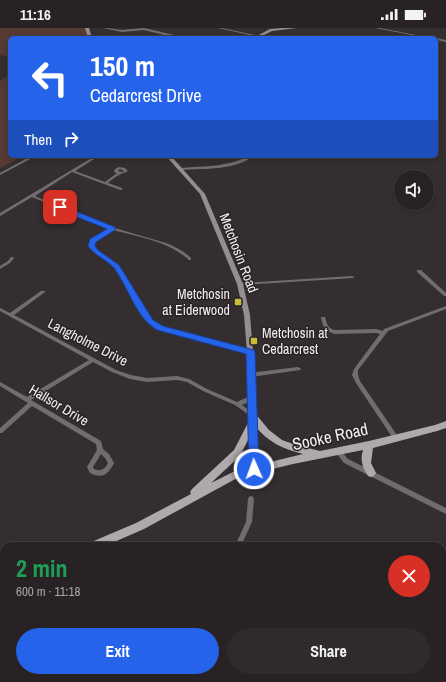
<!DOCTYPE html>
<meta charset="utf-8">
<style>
body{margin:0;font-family:"Archivo Narrow",sans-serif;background:#302a2c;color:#f1f3f6;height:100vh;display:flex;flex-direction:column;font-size:15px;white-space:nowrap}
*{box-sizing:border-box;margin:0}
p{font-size:13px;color:#a5a4a6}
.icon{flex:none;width:22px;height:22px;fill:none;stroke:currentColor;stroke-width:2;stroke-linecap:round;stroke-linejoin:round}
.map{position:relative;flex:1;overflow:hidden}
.sheet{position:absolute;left:0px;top:514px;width:446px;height:140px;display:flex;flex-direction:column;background:#282224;border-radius:12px 12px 0 0;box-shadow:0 2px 6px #0003,0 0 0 1px #443f41}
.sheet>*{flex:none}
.guide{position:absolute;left:8px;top:8px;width:430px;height:122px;border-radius:6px;box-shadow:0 2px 6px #0003,0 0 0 1px #443f41;background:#2563eb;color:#fff;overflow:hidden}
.buttons{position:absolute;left:394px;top:142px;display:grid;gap:8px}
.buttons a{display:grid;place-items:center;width:40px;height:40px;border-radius:50%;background:#282224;box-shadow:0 2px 6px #0003,0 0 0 1px #443f41;font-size:20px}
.pin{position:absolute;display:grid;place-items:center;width:34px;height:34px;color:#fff;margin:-17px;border-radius:8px;box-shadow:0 2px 6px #0006}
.me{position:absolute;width:44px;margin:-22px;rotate:358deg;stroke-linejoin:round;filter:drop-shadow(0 0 3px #0008)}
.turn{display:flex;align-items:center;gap:14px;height:84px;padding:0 16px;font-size:18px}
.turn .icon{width:52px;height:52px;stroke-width:2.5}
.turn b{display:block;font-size:28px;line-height:34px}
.then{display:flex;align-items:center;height:38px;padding:0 16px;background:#0003;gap:8px;font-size:15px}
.round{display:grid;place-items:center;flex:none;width:42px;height:42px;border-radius:21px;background:#302a2c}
.summary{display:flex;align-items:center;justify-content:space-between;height:68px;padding:0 16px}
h1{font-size:24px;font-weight:700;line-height:30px;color:#1e9e55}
.primary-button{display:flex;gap:8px;margin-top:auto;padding:8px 16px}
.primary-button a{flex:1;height:46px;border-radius:24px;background:#2563eb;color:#fff;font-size:16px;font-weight:700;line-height:46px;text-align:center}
.primary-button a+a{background:#302a2c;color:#f1f3f6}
.status{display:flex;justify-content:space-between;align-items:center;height:28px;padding:0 20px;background:#282224;direction:ltr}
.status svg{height:11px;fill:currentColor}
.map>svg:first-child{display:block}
</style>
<div class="status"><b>11:16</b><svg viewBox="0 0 49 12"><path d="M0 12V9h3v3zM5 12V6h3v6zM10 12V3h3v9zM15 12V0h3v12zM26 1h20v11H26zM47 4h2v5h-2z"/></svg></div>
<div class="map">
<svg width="446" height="654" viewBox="0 0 446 654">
<rect width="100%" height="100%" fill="#352e30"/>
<!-- green -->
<path fill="#573a32" d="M0 0H85L88 10H10V29L0 27Z
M10 47V128H24L0 140V53Z"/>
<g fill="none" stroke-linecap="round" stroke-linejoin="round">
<!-- street -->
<path fill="#706d6f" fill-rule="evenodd" d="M103 0H108L122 2 144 0 174 7 177 10H174L172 9 144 2 122 4Z
M218 0H222L259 8 258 9Z
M375 0H380L432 10H427Z
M96 9H108L109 10H95Z
M436 10 446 12V14L436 12Z
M31 128H36L0 147V145Z
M95 128H99L75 143 105 154 117 145 114 144 115 141 119 139 125 140 128 143C125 145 122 145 119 147 115 149 111 152 108 155L122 160V162H120L72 144 35 168 104 197 166 215C176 219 184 223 191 230V232H189C168 213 139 209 113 202L94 214V218L97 222 118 237 152 293 162 299 252 323V325L250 326 158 301 148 295 114 239 95 224 90 218 91 212 109 201 82 190 32 169 0 188V185ZM120 141 124 143 122 144 118 143Z
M249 128H254C233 143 205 140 181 142L179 141 181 140C205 138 228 139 249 128Z
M11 229H13L14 230 10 235 0 241V238L8 233Z
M417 242H421L446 265V268H444L417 244Z
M352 248 354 249V250L240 257 238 256 240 255Z
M41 263H45V264L14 287 116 342 131 347 147 350 177 348 189 351 207 361 237 374C242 372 248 368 253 369L254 370C251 374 246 375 242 377L253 385 254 386 253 387H249L235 377 203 363 187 354 177 352 147 354 130 351 112 344 93 334 31 372 101 413 103 421 109 426 114 435C108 447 102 451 90 445L87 439 97 422 96 416 32 378 2 405H0V400L28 375 0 358V354L27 369 89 332 0 283V280L10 285ZM101 426 105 430 108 435C105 441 101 444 94 441L93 439Z
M446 278V281L388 303 358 342V347L360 353 399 410 398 412H394L356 355 352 347 354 341 380 306 376 305 334 306 326 302 323 297 321 290V289H325C327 295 327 300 334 302L376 301 383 303 384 301Z
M298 339 300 340 301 341 300 342 251 349 248 347 251 345Z
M337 422C342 421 345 428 348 431L446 480V486L344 435 337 426 336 424Z
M251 468 253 469 254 471 252 494 241 518H235L246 494 248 471 249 469Z
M165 650H173L172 654H164Z
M238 650C244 650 250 648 252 654 246 654 241 654 238 650Z
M290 650H298L296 654H288Z"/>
<!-- secondary -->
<path fill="#938e92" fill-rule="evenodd" d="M85 0H89L92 10H88Z
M283 0H297L272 3 258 10H253L270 1Z
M166 128H171L205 166 243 256 250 287 253 324 258 441 257 443 254 444 251 443 250 441 247 324 244 287 237 256 200 166Z"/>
<!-- primary -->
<path fill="#afa8ad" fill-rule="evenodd" d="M251 383 254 384 269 402 282 412 296 417 320 423 369 413 435 397 446 393V400L437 403 373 420 371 435 376 445 374 448 371 449 368 448C362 439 360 432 363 422L293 436 239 449 144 501 105 518H88L89 515 136 495 191 466 190 464 192 461 234 422 250 391 247 386 248 384ZM255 398C268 414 283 421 303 426L237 442 211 455 240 428Z
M4 532V542L0 543V533Z"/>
</g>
<!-- route -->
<path fill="#2563eb" stroke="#184099" d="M60 177 115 199V202L96 214 95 218 98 222 119 237 153 292 163 298 254 322 255 324 259 441 258 444 254 445 250 444 249 441 246 326 157 302C135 289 129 260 114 240 106 231 95 228 88 218L90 211 107 201 57 181V178Z"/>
<!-- markers -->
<g fill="#c7bb3b" stroke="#2b2427" stroke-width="1.5">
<rect x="234" y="270" width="8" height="8" rx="2"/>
<rect x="250" y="309" width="8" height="8" rx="2"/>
</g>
<g text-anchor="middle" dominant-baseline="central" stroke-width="3" stroke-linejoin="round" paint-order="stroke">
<!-- street labels -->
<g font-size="14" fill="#f2edee" stroke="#2b2427">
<text transform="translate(239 225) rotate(69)">Metchosin Road</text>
<text transform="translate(88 314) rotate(27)">Langholme Drive</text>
<text transform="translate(59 377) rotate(31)">Hallsor Drive</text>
</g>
<!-- poi labels -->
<g font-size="14" fill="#f2edee" stroke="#2b2427" text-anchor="end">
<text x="230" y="266">Metchosin<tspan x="230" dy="16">at Eiderwood</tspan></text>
<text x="262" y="305" text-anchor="start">Metchosin at<tspan x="262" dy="16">Cedarcrest</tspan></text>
</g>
<!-- near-street labels -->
<g font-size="17" fill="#f2edee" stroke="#2b2427">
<text transform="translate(330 408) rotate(-12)">Sooke Road</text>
</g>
</g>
</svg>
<div class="buttons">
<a><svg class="icon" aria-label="sound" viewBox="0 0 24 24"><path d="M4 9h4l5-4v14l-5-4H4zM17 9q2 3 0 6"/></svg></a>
</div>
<div class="pin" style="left:60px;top:179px;background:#d93025"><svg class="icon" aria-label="arrive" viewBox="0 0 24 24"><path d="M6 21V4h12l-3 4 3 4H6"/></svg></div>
<svg class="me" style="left:254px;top:441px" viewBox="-20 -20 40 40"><circle r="17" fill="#2563eb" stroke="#fff" stroke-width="3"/><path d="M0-11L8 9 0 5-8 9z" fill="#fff"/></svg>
<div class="guide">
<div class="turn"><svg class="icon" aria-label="left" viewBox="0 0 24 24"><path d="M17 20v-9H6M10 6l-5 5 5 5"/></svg><div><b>150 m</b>Cedarcrest Drive</div></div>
<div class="then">Then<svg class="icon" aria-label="right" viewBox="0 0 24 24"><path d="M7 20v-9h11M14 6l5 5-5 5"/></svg></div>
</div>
<section class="sheet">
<div class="summary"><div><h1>2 min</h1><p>600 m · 11:18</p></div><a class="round" style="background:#d93025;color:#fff"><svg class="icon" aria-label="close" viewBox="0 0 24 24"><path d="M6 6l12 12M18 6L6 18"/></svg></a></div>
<div class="primary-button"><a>Exit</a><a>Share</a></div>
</section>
</div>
